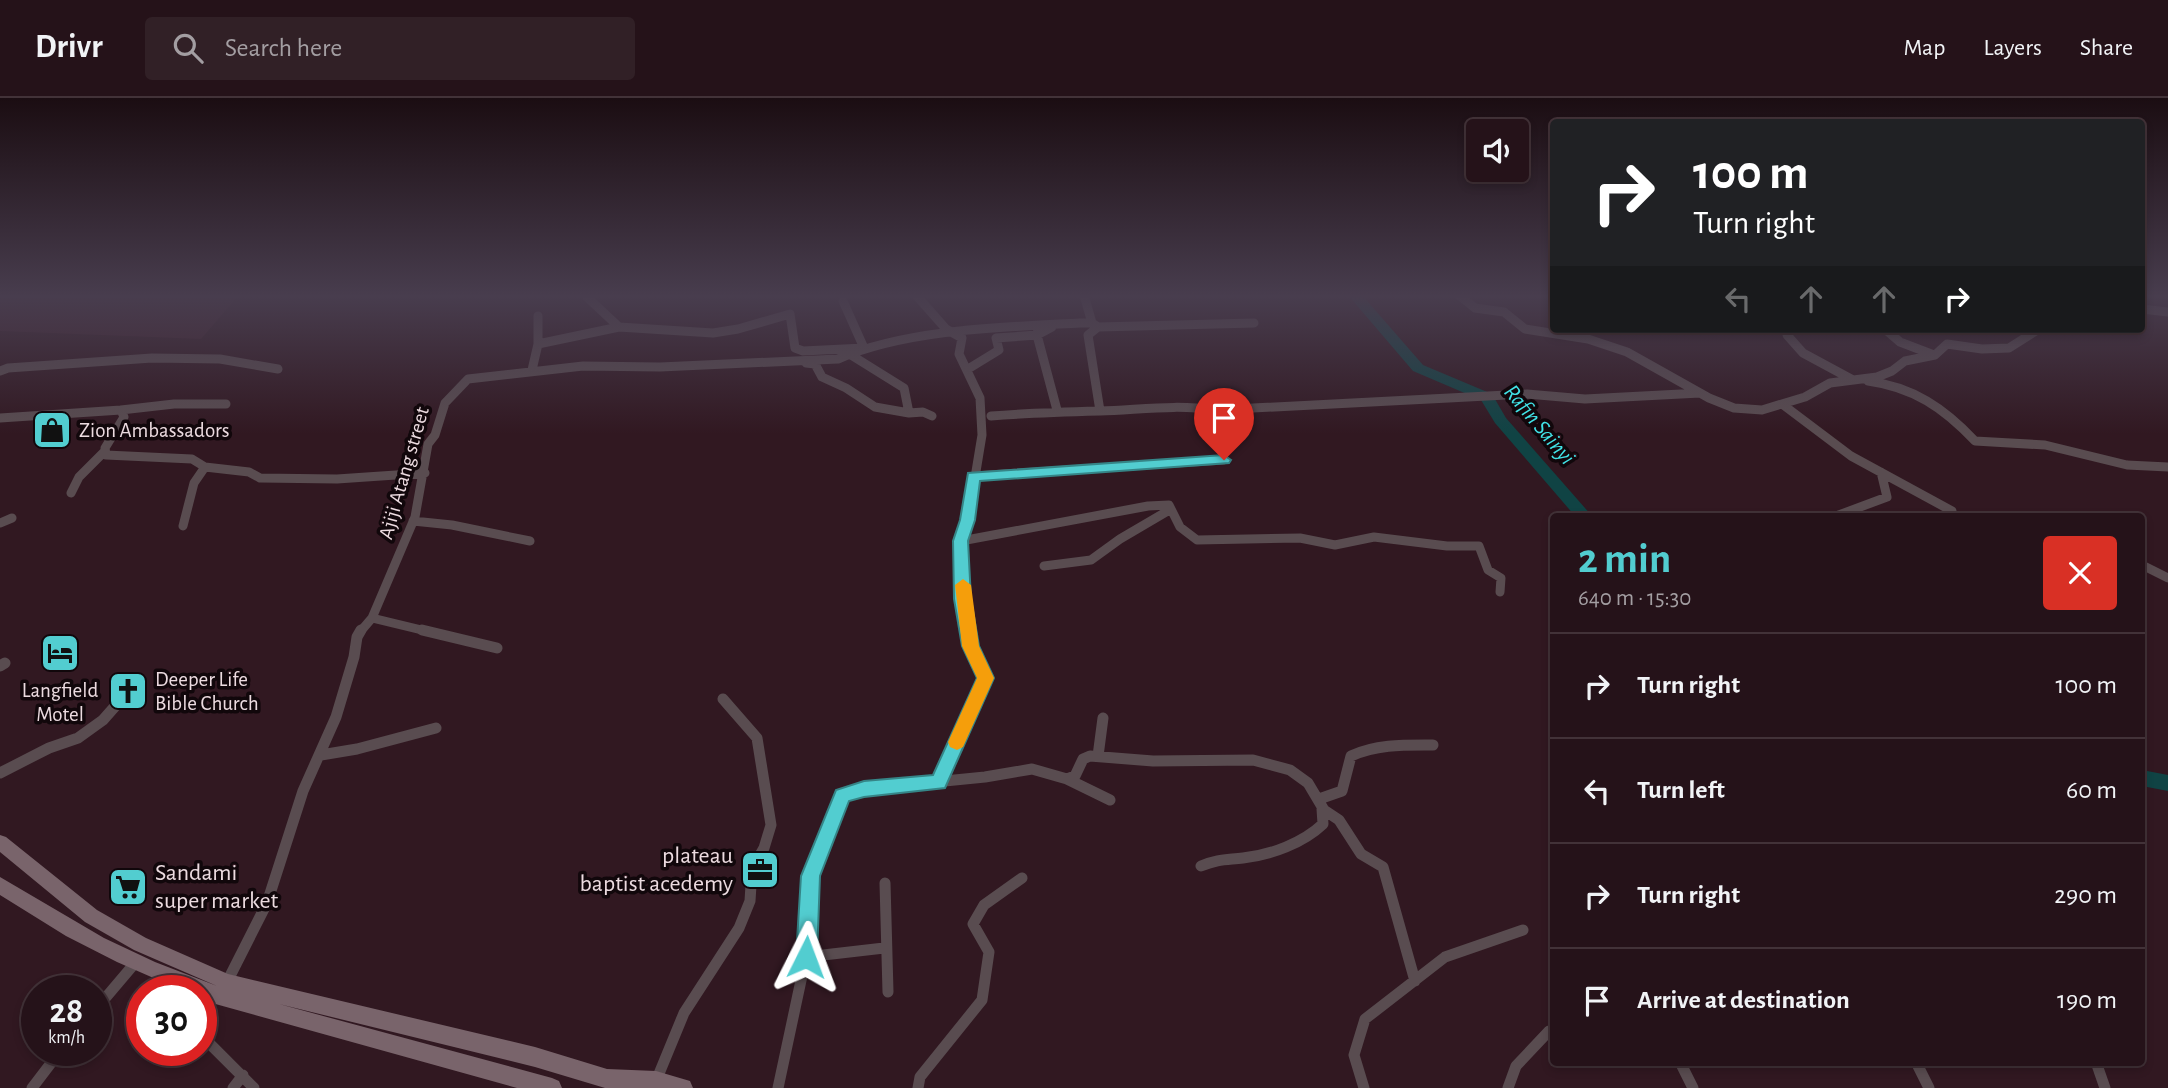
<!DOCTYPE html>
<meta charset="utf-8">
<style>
body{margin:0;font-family:"Alegreya Sans",sans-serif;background:#312026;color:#f1f3f6;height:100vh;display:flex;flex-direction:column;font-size:26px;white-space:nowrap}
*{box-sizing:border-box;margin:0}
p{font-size:23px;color:#a39ea2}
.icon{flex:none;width:38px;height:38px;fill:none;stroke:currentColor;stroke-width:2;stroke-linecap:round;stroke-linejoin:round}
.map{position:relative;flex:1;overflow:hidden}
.panel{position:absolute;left:1550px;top:415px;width:595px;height:553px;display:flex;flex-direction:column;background:#251219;border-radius:7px;box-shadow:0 4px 10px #0003,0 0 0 2px #423238}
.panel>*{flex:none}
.guide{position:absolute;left:1550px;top:21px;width:595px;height:214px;border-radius:7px;box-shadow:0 4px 10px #0003,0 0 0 2px #423238;background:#202124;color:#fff;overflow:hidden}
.tools{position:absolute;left:1466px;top:21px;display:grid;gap:14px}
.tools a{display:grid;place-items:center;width:63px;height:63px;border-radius:7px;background:#251219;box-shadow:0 4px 10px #0003,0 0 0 2px #423238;font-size:35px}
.speed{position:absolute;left:21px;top:877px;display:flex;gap:14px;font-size:35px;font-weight:700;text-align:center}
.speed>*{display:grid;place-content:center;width:91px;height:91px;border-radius:50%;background:#251219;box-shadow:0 4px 10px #0003,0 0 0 2px #423238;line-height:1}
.speed small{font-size:18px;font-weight:400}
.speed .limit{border:10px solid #d22;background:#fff;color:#111}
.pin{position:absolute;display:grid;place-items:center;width:60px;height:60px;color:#fff;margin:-72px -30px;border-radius:50% 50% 50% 0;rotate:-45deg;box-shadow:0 0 7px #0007}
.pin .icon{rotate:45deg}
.me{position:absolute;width:77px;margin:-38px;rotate:3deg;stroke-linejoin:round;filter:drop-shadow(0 0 5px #0008)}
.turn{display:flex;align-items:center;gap:24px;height:147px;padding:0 28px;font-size:32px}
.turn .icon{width:91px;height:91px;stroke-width:2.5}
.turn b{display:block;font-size:49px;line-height:60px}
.lanes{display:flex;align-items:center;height:66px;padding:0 28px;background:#0003;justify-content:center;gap:35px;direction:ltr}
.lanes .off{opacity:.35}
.round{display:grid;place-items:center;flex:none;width:74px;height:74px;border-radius:7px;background:#312026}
.headline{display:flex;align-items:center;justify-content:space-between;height:119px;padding:0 28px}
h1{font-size:42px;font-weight:600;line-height:52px;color:#52cdd0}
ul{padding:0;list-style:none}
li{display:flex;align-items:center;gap:21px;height:105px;padding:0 28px;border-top:2px solid #423238}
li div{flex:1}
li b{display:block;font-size:26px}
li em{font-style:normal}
header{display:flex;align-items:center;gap:42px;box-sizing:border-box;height:98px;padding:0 35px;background:#251219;border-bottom:2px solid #423238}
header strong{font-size:33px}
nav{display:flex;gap:38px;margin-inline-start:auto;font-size:24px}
.search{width:490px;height:63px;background:#312026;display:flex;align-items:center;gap:18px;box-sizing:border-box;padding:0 24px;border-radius:7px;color:#a39ea2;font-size:26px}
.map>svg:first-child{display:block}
</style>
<header>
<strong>Drivr</strong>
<div class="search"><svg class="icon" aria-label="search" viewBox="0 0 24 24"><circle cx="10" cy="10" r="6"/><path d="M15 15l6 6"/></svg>Search here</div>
<nav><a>Map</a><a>Layers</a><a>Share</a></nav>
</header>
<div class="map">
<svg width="2168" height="990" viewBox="0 0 2168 990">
<rect width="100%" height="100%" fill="#311821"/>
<!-- built -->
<path fill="#3e1f2b" d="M0 197H239L201 241 0 233Z"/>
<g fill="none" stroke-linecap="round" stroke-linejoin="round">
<!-- river -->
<path fill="#104344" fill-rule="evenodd" d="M1348 197H1362L1423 267 1492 296 1506 320 1592 418H1575L1495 325 1481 302 1413 273Z
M2142 672 2168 677V693L2142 688Z"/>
<!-- street-far1 -->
<path stroke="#594c50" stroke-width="9" d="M916 197 946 231 962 240 959 256 980 300 982 337 968 422 961 443 962 501 968 534
M1084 197 1092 225
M1459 197 1475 210 1504 214 1525 231 1588 241 1627 254 1709 300 1734 310 1762 312 1805 299 1830 285 1877 279 1892 273 1905 263 1935 257 1947 246 1982 251 2009 250 2039 231
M587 199 619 229 713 235 738 231 790 216 795 250 803 253 864 250 843 203
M2142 211 2168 214
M538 218V246
M1098 229 1088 237 1100 313
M1038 231 1037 237 1057 312
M1787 231V237L1803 255 1853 282
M1885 231 1900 244 1934 257
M851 257 904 290 909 315
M806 265 815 266 822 279 846 290 875 309 909 315 923 314 932 318
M968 271 999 252 996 240 1037 237 1052 229
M532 272 538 246 619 229
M0 273 8 270 152 260 220 261 278 271
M1868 283C1913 289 1944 310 1975 343L2045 347 2127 367 2168 369
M1782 306 1851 358 1952 413
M121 312 174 306H226
M991 318C1028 315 1063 314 1100 313 1138 312 1176 306 1214 312L1527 296 1585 301 1700 295
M0 320 121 312 124 319 105 350 106 357 192 361 205 369 249 374 260 380 337 381 425 375
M973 378 1224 362 1214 312
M71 395 79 379 104 354
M1836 418 1887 399 1881 374
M413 423 452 427 530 443
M0 425 12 420
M183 428 194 385 205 369
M961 443 1148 408 1169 407 1180 429 1197 442 1300 440 1335 447 1374 439 1447 448H1479L1488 472 1501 480 1500 494
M2142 467 2168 480
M1044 468 1091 462 1120 441 1171 411
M372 520 430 534
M360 534 372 520 415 419 428 346 435 337 445 305 468 281 583 268 660 269 838 261C908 231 1004 229 1080 225H1092L1098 229 1254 225"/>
<!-- street -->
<path stroke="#594c50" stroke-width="11" d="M422 532 497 550
M0 568 5 565
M321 657 357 651 436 630
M1098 658 1103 620
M0 675 49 650 78 640 103 622 125 597
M1067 681 1110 702
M939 684 985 580 971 548 968 532
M1319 701 1342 693 1351 658C1377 646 1405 647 1433 647
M1201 768C1218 761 1226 762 1243 760 1271 757 1303 745 1323 726L1322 711
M885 785 888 894
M806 859 884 850
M227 884 267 805 303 693 336 619 354 559 357 539 361 532
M96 911 135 865
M201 914 210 896
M201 921 203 939 254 990
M1680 964 1693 990
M1916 964 1929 990
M2096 964 2105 990
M656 983 684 915 739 830 750 803 752 771 764 750 771 727 757 640 723 601
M32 990 61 952
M233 990 243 977
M778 990 806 859 810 778 842 698 864 691 985 679 1032 671 1067 681 1075 678 1083 661 1090 658 1153 663 1253 662 1290 672 1308 685 1324 712 1339 722 1361 756 1383 769 1415 883
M918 990 920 979 982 902 989 854 973 826 984 807 1022 780
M1364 990 1354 957 1365 921 1445 859 1523 832
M1508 990 1516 968 1549 933"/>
<!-- secondary -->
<path fill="#79646b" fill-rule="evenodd" d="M0 737 6 739 97 812 146 840 228 876 535 949 607 971 656 973 690 983 693 990H605L535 969 279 906 552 980 559 983 562 990H517L201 902V892H181L117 864 66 838 0 797V779L104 840 155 864 217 888 134 852 85 824 0 754Z"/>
</g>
<!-- sky -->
<linearGradient id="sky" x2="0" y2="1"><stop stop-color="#1b0d12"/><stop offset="0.59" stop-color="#483d4e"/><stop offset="1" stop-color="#483d4e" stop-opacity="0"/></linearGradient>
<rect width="2168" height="336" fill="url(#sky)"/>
<!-- route -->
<path fill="#52cdd0" stroke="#358587" stroke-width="2" d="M1224 357 1231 362 1229 365 980 383 975 422 968 443 971 501 979 548 994 580 945 690 864 699 849 703 820 778 817 859 814 866 806 869 799 866 796 859 801 778 836 692 864 683 933 677 977 580 962 548 954 501 953 443 960 422 968 375Z"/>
<!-- slow -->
<path fill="#f59e0b" d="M963 481 971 487 979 548 994 580 963 649 957 652 950 649 948 644 977 580 962 548 955 487Z"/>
<!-- icons -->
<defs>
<symbol id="shop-square" viewBox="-11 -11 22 22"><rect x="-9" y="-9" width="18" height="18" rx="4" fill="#52cdd0" stroke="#11070b"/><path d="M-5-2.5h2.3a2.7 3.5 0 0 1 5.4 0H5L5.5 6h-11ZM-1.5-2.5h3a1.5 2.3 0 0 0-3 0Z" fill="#111"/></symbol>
<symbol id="hotel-square" viewBox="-11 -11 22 22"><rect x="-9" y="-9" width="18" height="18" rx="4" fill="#52cdd0" stroke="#11070b"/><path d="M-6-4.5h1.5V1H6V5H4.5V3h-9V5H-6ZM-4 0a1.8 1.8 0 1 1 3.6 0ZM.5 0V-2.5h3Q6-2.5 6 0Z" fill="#111"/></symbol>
<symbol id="church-square" viewBox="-11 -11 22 22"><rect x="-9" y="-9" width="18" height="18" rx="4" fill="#52cdd0" stroke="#11070b"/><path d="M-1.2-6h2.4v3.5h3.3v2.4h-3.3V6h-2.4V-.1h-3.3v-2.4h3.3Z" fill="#111"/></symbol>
<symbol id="office-square" viewBox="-11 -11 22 22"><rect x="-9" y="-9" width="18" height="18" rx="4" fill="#52cdd0" stroke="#11070b"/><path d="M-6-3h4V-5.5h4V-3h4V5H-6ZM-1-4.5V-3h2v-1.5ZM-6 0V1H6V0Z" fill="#111"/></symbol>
<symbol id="supermarket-square" viewBox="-11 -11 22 22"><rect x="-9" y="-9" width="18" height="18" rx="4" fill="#52cdd0" stroke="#11070b"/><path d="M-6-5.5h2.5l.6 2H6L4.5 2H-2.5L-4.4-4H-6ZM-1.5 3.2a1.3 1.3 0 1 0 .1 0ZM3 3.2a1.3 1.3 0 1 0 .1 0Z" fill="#111"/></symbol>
</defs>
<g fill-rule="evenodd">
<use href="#shop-square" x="30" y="310" width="44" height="44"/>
<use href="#hotel-square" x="38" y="533" width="44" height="44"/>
<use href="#church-square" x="106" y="571" width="44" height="44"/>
<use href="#office-square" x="738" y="750" width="44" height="44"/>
<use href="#supermarket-square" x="106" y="767" width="44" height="44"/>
</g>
<g text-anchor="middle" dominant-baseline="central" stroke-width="7" stroke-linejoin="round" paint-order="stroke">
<!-- poi labels -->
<g font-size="21" fill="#ecdbe0" stroke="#11070b" text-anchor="start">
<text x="79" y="332">Zion Ambassadors</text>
<text x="155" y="581">Deeper Life<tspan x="155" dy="24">Bible Church</tspan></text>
<text x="60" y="592" text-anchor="middle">Langfield<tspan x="60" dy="24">Motel</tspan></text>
</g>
<!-- street labels -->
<g font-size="21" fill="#ecdbe0" stroke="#11070b">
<text transform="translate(404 375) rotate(-74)">Ajiji Atang street</text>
</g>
<!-- water labels -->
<g font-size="23" font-style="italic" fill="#41e2e6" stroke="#11070b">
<text transform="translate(1539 327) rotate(50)">Rafin Sainyi</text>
</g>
<!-- near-poi labels -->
<g font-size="24" fill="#ecdbe0" stroke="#11070b" text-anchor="end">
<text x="733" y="758">plateau<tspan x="733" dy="28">baptist acedemy</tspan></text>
<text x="155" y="775" text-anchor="start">Sandami<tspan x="155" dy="28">super market</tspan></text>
</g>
</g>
</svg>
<div class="tools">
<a><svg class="icon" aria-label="sound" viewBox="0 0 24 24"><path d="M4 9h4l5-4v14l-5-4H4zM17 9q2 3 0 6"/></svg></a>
</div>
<div class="speed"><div>28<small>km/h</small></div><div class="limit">30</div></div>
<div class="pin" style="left:1224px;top:362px;background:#d93025"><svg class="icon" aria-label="arrive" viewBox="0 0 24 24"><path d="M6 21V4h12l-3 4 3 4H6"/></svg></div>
<svg class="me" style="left:806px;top:859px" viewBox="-20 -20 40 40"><path d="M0-17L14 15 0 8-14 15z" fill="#52cdd0" stroke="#fff" stroke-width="4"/></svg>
<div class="guide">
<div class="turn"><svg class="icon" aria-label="right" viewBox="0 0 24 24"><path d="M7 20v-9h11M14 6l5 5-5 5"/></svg><div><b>100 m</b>Turn right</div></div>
<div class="lanes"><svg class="icon off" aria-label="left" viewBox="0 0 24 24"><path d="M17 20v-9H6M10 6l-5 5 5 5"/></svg><svg class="icon off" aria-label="ahead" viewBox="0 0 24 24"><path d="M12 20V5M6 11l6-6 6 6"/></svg><svg class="icon off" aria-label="ahead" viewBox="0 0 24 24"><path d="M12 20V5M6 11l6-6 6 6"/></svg><svg class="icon" aria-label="right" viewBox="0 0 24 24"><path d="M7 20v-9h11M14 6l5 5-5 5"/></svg></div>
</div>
<section class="panel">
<div class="headline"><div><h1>2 min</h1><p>640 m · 15:30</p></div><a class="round" style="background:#d93025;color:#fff"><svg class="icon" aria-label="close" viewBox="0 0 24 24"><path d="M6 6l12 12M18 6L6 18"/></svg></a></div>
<ul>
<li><svg class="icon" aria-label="right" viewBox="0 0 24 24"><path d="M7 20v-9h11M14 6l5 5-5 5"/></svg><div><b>Turn right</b></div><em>100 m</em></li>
<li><svg class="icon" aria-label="left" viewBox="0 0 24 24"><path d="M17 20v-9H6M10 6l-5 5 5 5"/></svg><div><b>Turn left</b></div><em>60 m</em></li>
<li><svg class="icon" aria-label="right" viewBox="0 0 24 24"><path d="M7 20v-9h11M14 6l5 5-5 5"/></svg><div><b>Turn right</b></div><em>290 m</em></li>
<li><svg class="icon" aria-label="arrive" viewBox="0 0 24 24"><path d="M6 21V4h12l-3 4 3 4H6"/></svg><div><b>Arrive at destination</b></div><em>190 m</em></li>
</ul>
</section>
</div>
